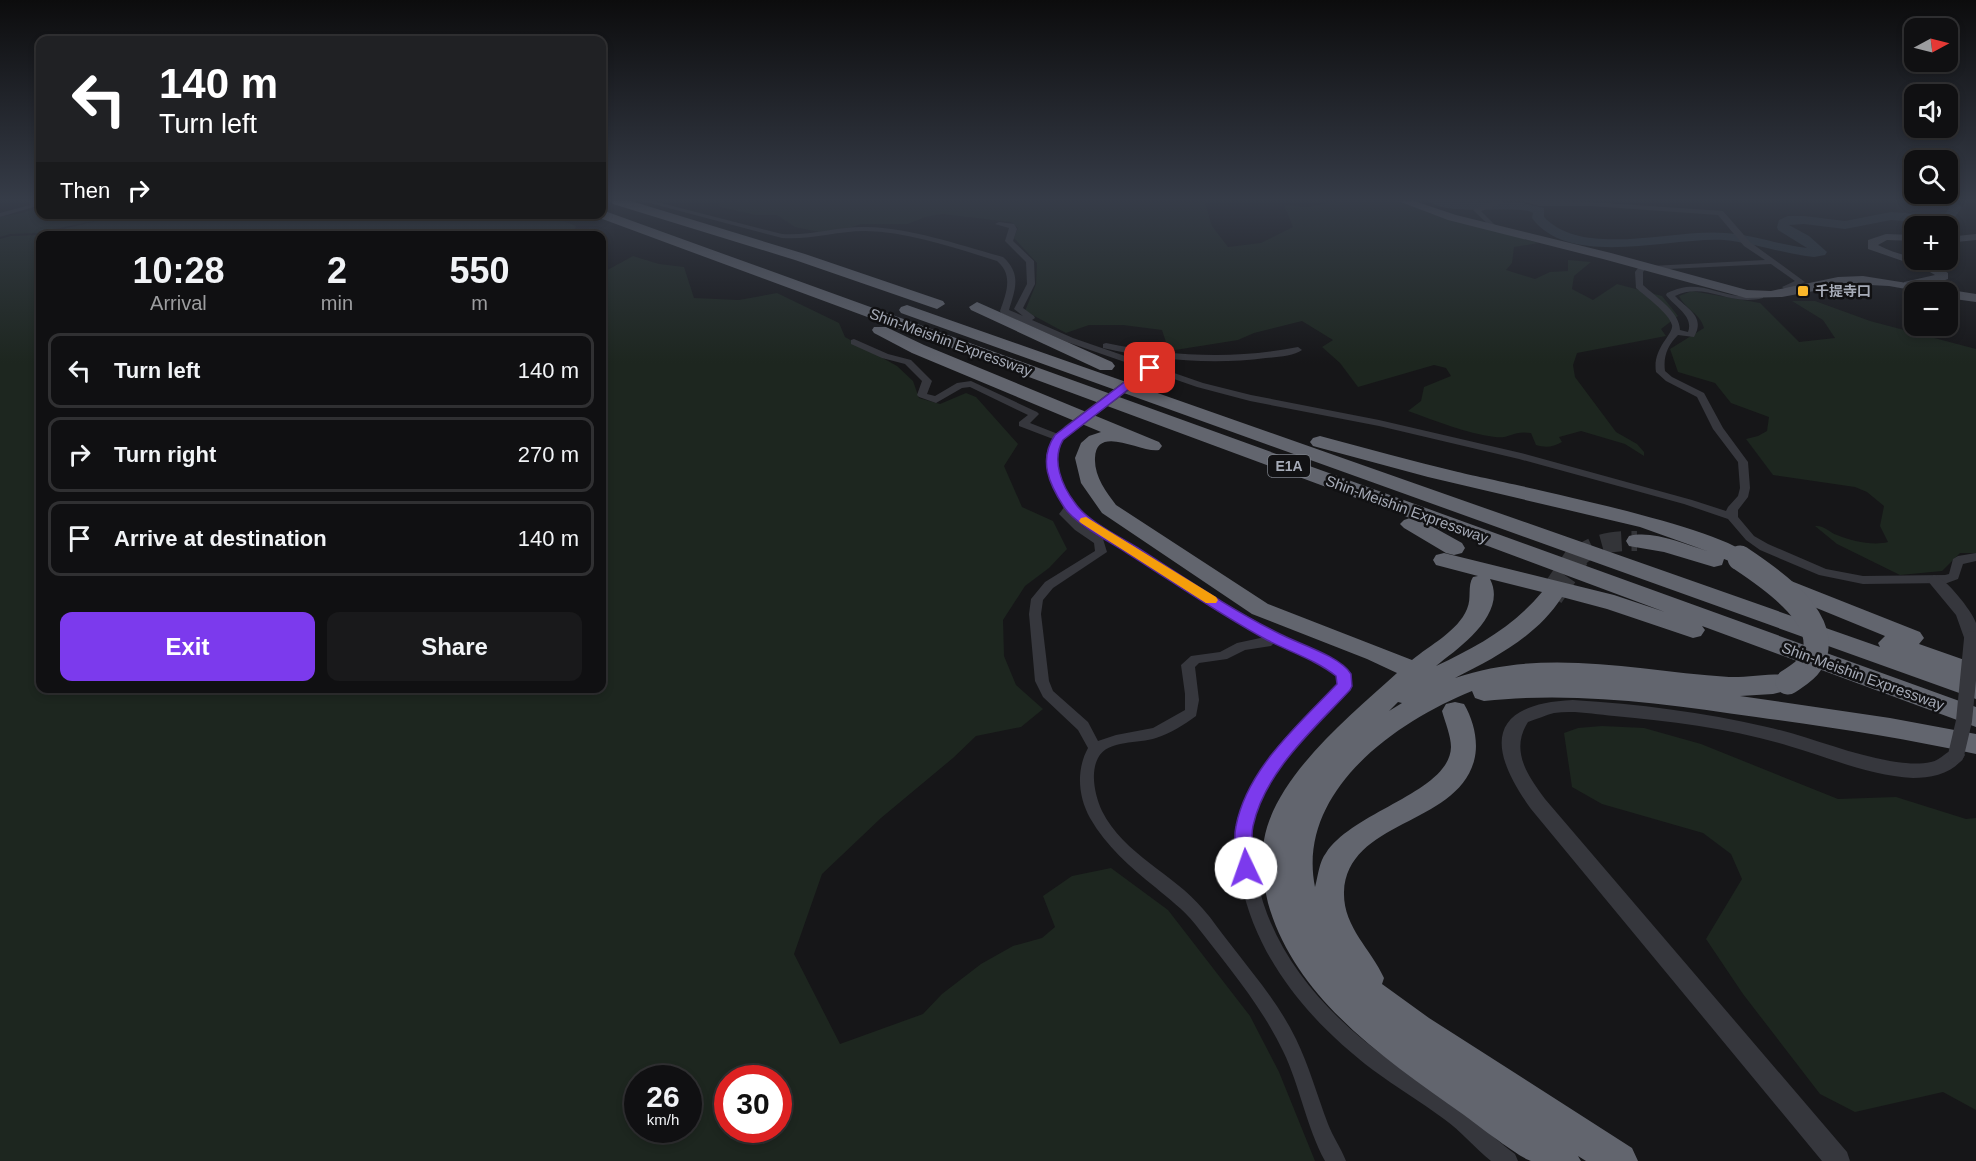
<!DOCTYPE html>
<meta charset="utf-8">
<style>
body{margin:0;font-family:Arial,"Noto Sans JP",sans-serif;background:#19191b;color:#f1f3f6;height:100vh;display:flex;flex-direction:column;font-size:22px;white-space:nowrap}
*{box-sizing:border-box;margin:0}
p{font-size:20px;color:#9c9d9f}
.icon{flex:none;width:33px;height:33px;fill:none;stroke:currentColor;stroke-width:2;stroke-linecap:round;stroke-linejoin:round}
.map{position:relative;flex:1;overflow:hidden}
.sheet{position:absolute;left:36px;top:231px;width:570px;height:462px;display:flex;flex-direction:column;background:#101012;border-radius:12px;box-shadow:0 3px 9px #0003,0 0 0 2px #303032}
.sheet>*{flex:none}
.top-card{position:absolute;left:36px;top:36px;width:570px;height:183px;border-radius:12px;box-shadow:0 3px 9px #0003,0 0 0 2px #303032;background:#202124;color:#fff;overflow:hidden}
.needle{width:39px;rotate:83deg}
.controls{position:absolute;left:1904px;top:18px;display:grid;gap:12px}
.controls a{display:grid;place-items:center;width:54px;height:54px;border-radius:12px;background:#101012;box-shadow:0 3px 9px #0003,0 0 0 2px #303032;font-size:30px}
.speed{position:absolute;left:624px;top:1065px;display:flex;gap:12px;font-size:30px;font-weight:700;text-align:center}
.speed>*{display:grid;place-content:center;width:78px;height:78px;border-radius:50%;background:#101012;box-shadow:0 3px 9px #0003,0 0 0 2px #303032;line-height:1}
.speed small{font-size:15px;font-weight:400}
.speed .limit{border:9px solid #d22;background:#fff;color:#111}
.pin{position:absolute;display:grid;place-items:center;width:51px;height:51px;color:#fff;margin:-26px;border-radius:12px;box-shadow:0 3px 9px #0006}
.me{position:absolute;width:66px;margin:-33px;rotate:357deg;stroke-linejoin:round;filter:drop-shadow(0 0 4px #0008)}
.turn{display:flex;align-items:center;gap:21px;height:126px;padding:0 24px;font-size:27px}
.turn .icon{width:78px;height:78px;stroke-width:2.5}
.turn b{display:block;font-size:42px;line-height:51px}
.then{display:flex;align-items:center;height:57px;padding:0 24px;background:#0003;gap:12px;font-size:22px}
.eta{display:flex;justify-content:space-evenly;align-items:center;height:102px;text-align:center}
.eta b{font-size:36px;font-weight:800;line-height:42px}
.primary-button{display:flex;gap:12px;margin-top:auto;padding:12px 24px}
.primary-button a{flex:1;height:69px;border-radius:12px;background:#7c3aed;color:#fff;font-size:24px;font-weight:800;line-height:69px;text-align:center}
.primary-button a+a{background:#19191b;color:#f1f3f6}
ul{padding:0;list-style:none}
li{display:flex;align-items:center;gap:18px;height:75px;margin:0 12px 9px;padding:0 12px;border:3px solid #303032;border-radius:12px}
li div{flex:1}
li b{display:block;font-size:22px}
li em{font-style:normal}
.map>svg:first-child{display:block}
</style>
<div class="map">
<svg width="1976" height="1161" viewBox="0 0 1976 1161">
<rect width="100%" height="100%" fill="#161618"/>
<!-- green -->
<path fill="#1d261f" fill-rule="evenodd" d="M719 201 1205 203 1212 226 1228 247 1261 243 1293 227 1284 205 1308 207 1337 201H1398L1435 215 1539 243 1514 247 1512 263 1506 270 1535 279 1550 272 1568 271V260L1591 262 1574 276 1572 289 1593 300 1617 284 1662 296 1678 316 1661 329 1666 336 1577 353 1573 365 1575 377 1616 432 1637 444 1644 452V456L1625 444 1581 431 1559 437 1562 442C1553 447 1546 448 1536 445L1531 433C1513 430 1510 439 1495 437 1465 433 1436 421 1408 411L1421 401 1424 387 1451 376 1446 368 1434 365 1358 387 1340 363 1322 347 1333 340 1302 321 1254 333 1238 340 1169 351 1162 330 1123 325H1089L1066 333 1025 311 1036 284 1037 263 1014 238 1018 228 1011 222 942 214 925 217 908 224H861L846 229 819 232 795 227 777 215H755L720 207Z
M40 207V214L122 215 36 233 10 234 0 237V217L22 213Z
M127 214H530L532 218 566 222 576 226 573 236H40V688H602V273L633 256 659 264 684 267 694 298 739 300 777 293 839 323 845 337 897 366 913 381 919 398 940 404 966 393 976 397 1018 444 1004 466 1022 507 1053 521 1067 549 1049 568 1025 586 1003 620 1004 656 1016 685 1043 709 1021 727 976 736 953 758 881 818 822 874 794 954 840 1044 923 1014 942 994 981 964 1013 946 1042 938 1055 927 1043 896 1072 876 1111 868 1168 910 1250 1016 1279 1072 1315 1161H0V239L11 236 37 235ZM638 1078H688V1130H638ZM728 1078H778V1130H728Z
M1692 291 1760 303 1799 342 1835 338 1823 320 1792 301H1815L1870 321 1976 349V553H1960L1942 571 1900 575 1837 544 1815 526C1824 525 1829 532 1837 535 1852 541 1873 546 1888 542L1880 526 1884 506 1867 492 1855 487 1773 475 1746 439 1758 436 1767 431 1769 417 1731 403 1715 383 1678 372 1670 349 1704 328C1701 314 1685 309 1679 296Z
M1602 726 1644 728 1701 744 1838 799 1896 797 1966 819 1976 818V1110L1943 1092 1855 1112 1820 1094 1743 994 1706 939 1742 879 1731 854 1703 833 1602 804 1572 787 1564 733 1578 728Z"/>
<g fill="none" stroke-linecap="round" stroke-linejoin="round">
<!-- river -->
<path fill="#2b343c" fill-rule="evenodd" d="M1429 201 1519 202 1544 208V217C1584 259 1674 228 1726 233 1754 235 1780 245 1807 248L1778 230 1777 227 1779 220 1788 216H1804L1845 221 1891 212 1944 216 1949 208 1941 201H1955L1962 207 1951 223 1947 224 1891 220 1845 229 1804 224 1789 225 1809 236 1827 252 1825 255 1814 257C1784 254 1755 243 1724 240 1669 237 1570 269 1532 218L1533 213 1529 211C1505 206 1446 216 1429 201Z"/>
<!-- motorway-tunnel-far1 -->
<path stroke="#333438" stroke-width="20" stroke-dasharray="20 10" stroke-linecap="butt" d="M1576 559C1594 542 1614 541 1637 541"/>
<!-- motorway-tunnel -->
<path stroke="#333438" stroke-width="25" stroke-dasharray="25 13" stroke-linecap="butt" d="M1551 596 1577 557"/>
<!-- minor -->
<path fill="#36373d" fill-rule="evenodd" d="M28 201H34L37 206 0 217V213L30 205Z
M642 201H653L782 234C811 236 838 226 866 227 912 228 959 245 1003 257 1022 274 1015 290 1009 310L1023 316 1014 309 1027 284 1026 262 1005 241 1009 228 995 224 999 222 1014 224 1017 229 1013 241 1034 261 1035 284 1023 308 1034 316 1035 318 1032 320 1073 338 1203 383 1251 395 1379 420 1521 453 1692 500 1726 511 1728 507 1738 496 1740 488 1738 462 1713 429 1697 397 1666 381 1656 372C1652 348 1674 334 1672 325 1669 313 1645 296 1636 288L1635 272 1641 264H1647L1648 266 1643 272V285C1656 297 1680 312 1680 330L1688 332C1694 316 1675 307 1666 295L1667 293C1696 279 1710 292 1739 296 1747 297 1755 294 1763 294V298C1729 307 1705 281 1675 296 1687 309 1706 316 1694 337L1678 335C1668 345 1663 356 1665 371L1672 377 1704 393 1723 428 1748 462 1750 488 1748 497 1738 510V517L1754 536 1768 544 1826 569 1863 576 1945 575 1949 574 1953 559 1958 556 1976 553V561L1963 564 1958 579 1947 583 1863 584 1819 575 1760 550 1746 540 1728 519 1684 504 1519 459 1379 426 1250 401 1197 387 1067 342 1001 313 1000 311C1006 294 1014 275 997 261 955 248 910 232 865 231 837 231 810 240 782 238Z
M1497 201H1503L1504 203 1481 211 1498 228 1494 230 1473 210 1483 205Z
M1523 201 1591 202 1723 211 1750 242 1805 282 1792 288 1798 293 1791 295 1782 287 1795 281 1771 264 1648 270 1647 268 1651 266 1765 260 1744 246 1718 215 1591 206H1538Z
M854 339 888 354 911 360 932 381 927 394 935 396 957 383 971 381 1037 412 1039 414 1030 423 1058 434 1064 428H1072L1073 430 1058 446 1056 458V468L1068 495 1086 516 1218 599 1273 631 1328 657 1348 671 1351 686 1349 689C1316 725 1275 761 1257 807 1248 830 1252 855 1257 879 1273 958 1331 1019 1395 1064 1416 1079 1439 1092 1459 1107 1479 1122 1495 1140 1515 1154L1518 1161H1491C1475 1148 1461 1131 1444 1119 1421 1102 1396 1087 1373 1070 1311 1023 1256 959 1241 881 1236 857 1233 833 1241 810 1258 760 1302 721 1337 685V676L1319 664 1275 642 1271 646 1245 650 1227 659 1199 663 1195 667 1199 700 1196 716C1184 725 1171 733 1156 738 1139 744 1108 739 1098 758 1090 773 1095 796 1102 811 1124 855 1173 873 1203 909 1213 920 1221 933 1231 945 1254 975 1279 1004 1296 1039 1309 1066 1317 1095 1328 1124 1333 1137 1341 1148 1346 1161H1325C1306 1126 1300 1086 1283 1051 1261 1005 1226 964 1195 924 1183 909 1169 899 1155 887 1130 867 1106 846 1090 818 1078 796 1076 770 1088 748L1078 730 1043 697 1035 681 1029 614 1031 599 1045 582 1095 551 1094 543 1075 530 1059 514 1065 506C1051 486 1037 462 1053 439L1019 426V422L1028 415 970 387 962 388 936 403 919 397 917 395 922 381 905 364 882 358 851 344V340ZM1071 513 1078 520 1165 578 1265 637 1237 643 1220 652 1191 656 1181 665 1185 694V710L1153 728 1116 735 1098 741 1088 722 1053 691 1049 681 1041 614 1043 600 1053 588 1107 552 1103 539 1083 526Z
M1106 343C1170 356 1233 360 1298 347L1302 350C1294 356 1278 357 1266 358 1212 365 1156 360 1103 348V344Z"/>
<!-- tertiary -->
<path fill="#36373d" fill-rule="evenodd" d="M1934 575C1946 578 1972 611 1976 623 1976 629 1976 637 1976 643H1966L1956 615 1927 580Z
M1573 700C1638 704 1703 712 1767 727 1808 736 1848 754 1890 761 1903 763 1917 765 1931 762 1943 760 1948 746 1962 750L1965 755C1955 773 1932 778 1913 778 1871 776 1830 758 1789 746 1733 729 1672 721 1614 716 1595 714 1573 710 1554 713 1546 715 1537 719 1528 722 1510 750 1527 775 1545 799L1847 1152 1850 1161H1822L1531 809C1487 748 1486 704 1573 700Z"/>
<!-- secondary -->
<path fill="#44464d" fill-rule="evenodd" d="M1886 234 1914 235V241L1887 240 1878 245C1902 258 1926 257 1948 273V279L1929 286 1904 288V282L1935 275 1923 268 1868 249V240Z
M1976 234V240L1947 243V237Z"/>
<!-- primary -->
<path fill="#52545c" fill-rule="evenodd" d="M1398 201H1414L1456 215 1611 253 1747 290 1771 291 1838 277 1863 276 1976 294V302L1947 298V292H1923L1889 286 1851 284 1782 297 1746 298 1603 259 1448 220Z"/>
<!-- motorway -->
<path fill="#62656e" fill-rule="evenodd" d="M612 201H631L805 254 943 301 945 304 937 309 931 307 795 260 613 204Z
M602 210 1976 707V727L1702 626 1705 630 1701 636 1693 638 1607 609 1562 597C1537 636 1495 658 1455 678 1546 647 1636 671 1729 677 1748 678 1782 671 1797 676L1801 682 1797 688 1773 694 1740 696 1890 718 1976 734V754C1903 738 1830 727 1756 717 1665 704 1576 691 1484 701L1475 698 1472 691C1395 722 1296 792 1315 887 1318 876 1319 862 1326 853 1353 811 1450 792 1451 747 1451 736 1445 722 1442 711L1446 704 1455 702 1464 704C1474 721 1479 743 1474 761 1456 826 1347 820 1344 892 1343 927 1371 949 1384 978L1382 984 1429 1018 1632 1148 1638 1161H1586L1578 1156 1581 1161C1566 1161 1545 1161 1531 1161 1520 1158 1476 1124 1464 1115 1386 1060 1295 999 1268 903 1263 882 1260 862 1264 840 1275 776 1350 716 1397 673L1367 659 1252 614 1102 513 1081 483 1075 458 1081 443 1089 436 1101 432 912 353 874 333 872 330 874 327H886L924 345 1159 442 1162 446 1159 450C1143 454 1096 423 1095 458 1094 476 1106 492 1116 505L1268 604 1412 660C1430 645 1458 631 1467 609 1472 598 1467 586 1473 577L1478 576 1436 565 1433 560 1436 555 1444 553 1614 595 1665 612 1426 523 1462 543 1465 548 1462 553 1454 555 1446 553 1404 528 1400 524 1404 520 1410 518 597 217 596 214H602ZM1490 579 1542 592C1513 627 1476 647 1436 666 1459 648 1508 614 1490 579ZM1398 702 1402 703 1389 711Z
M977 302 1112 362 1115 366 1112 370H1100L971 310 969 307Z
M907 305 1880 647 1878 643 1885 636 1770 589 1767 584 1770 579 1778 577 1786 579 1920 632 1924 638 1919 644 1976 664V699L901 313 899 310 901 307Z
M1320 436C1366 448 1412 461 1458 472 1504 483 1731 528 1751 558L1748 563 1740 565 1724 559 1722 565 1714 567 1664 552 1629 546 1626 541 1629 536C1653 530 1684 544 1707 551L1640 527 1428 477 1313 446 1310 442 1313 438Z"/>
<!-- minor-bridge -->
<path stroke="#36373d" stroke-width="10" d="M1068 430 1146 371"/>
<!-- tertiary-bridge -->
<path stroke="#36373d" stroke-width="16" d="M1956 755 1964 721 1972 639"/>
<!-- motorway-bridge -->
<path stroke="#62656e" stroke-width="25" d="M1740 558C1770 578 1837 622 1810 664 1805 672 1795 677 1788 682"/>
</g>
<!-- sky -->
<linearGradient id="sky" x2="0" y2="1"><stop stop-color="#0c0c0d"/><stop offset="0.55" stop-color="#363c48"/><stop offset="1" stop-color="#363c48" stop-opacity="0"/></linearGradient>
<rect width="1976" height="363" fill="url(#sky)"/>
<!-- route -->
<path fill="#7c3aed" stroke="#51269a" stroke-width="1.5" d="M1147 365 1156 368 1063 440C1051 460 1062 486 1075 503 1087 521 1120 537 1138 548 1185 578 1230 609 1280 634 1299 644 1340 656 1351 674L1352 686 1350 690C1314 729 1265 771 1253 826 1250 839 1254 855 1255 868L1252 873 1246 876 1239 873 1237 868C1236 855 1233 839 1236 826 1247 769 1298 725 1337 684L1336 676C1316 660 1290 652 1267 640 1219 614 1173 582 1127 553 1110 542 1074 523 1064 507 1049 484 1038 460 1055 435Z"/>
<!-- slow -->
<path fill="#f59e0b" d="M1086 517 1216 597 1218 600 1216 603H1206L1081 523 1079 521 1081 518Z"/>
<!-- markers -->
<rect fill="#fab72b" stroke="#111113" stroke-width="2" x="1797" y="285" width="12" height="12" rx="3"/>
<g text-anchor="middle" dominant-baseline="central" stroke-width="5" stroke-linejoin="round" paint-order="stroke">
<!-- far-poi labels -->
<g font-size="14" font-weight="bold" fill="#a7acb8" stroke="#111113" text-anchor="start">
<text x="1815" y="291">千提寺口</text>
</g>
<!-- shield labels -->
<rect fill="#111113" stroke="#7a7e86" stroke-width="1.5" x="1268" y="455" width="42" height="22" rx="4.5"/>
<g font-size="14" font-weight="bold" fill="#a7acb8">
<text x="1289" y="466">E1A</text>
</g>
<!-- street labels -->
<g font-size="15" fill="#a7acb8" stroke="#111113">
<text transform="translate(951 342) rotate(20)">Shin-Meishin Expressway</text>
<text transform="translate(1407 509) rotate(20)">Shin-Meishin Expressway</text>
<text transform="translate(1863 676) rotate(20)">Shin-Meishin Expressway</text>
</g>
</g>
</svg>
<div class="controls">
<a><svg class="needle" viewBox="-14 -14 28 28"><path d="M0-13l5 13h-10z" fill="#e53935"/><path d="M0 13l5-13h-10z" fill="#9c9d9f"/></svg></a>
<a><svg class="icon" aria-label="sound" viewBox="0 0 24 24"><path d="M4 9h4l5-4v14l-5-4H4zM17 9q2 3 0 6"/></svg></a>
<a><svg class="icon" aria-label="search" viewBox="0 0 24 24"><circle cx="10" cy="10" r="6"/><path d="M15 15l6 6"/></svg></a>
<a>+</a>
<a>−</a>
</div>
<div class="speed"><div>26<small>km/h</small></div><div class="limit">30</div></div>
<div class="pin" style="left:1150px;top:368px;background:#d93025"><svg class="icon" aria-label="arrive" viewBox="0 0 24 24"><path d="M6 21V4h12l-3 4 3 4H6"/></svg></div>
<svg class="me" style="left:1246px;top:868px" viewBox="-20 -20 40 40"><circle r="19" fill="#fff"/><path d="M0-13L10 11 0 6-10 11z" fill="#7c3aed"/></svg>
<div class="top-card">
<div class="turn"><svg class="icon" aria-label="left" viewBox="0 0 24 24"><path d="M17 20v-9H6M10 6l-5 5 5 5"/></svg><div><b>140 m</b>Turn left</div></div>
<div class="then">Then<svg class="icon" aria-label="right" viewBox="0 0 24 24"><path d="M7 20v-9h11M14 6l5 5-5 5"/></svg></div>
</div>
<section class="sheet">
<div class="eta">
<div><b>10:28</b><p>Arrival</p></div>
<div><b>2</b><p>min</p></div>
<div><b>550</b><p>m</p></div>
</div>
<ul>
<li><svg class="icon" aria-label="left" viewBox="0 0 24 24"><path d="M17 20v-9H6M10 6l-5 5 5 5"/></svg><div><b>Turn left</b></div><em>140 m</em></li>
<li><svg class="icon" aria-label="right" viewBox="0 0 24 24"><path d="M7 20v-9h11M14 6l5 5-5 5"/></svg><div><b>Turn right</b></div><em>270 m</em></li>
<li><svg class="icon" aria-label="arrive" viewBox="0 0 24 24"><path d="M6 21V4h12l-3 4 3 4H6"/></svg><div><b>Arrive at destination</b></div><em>140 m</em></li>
</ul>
<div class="primary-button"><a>Exit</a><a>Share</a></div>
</section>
</div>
